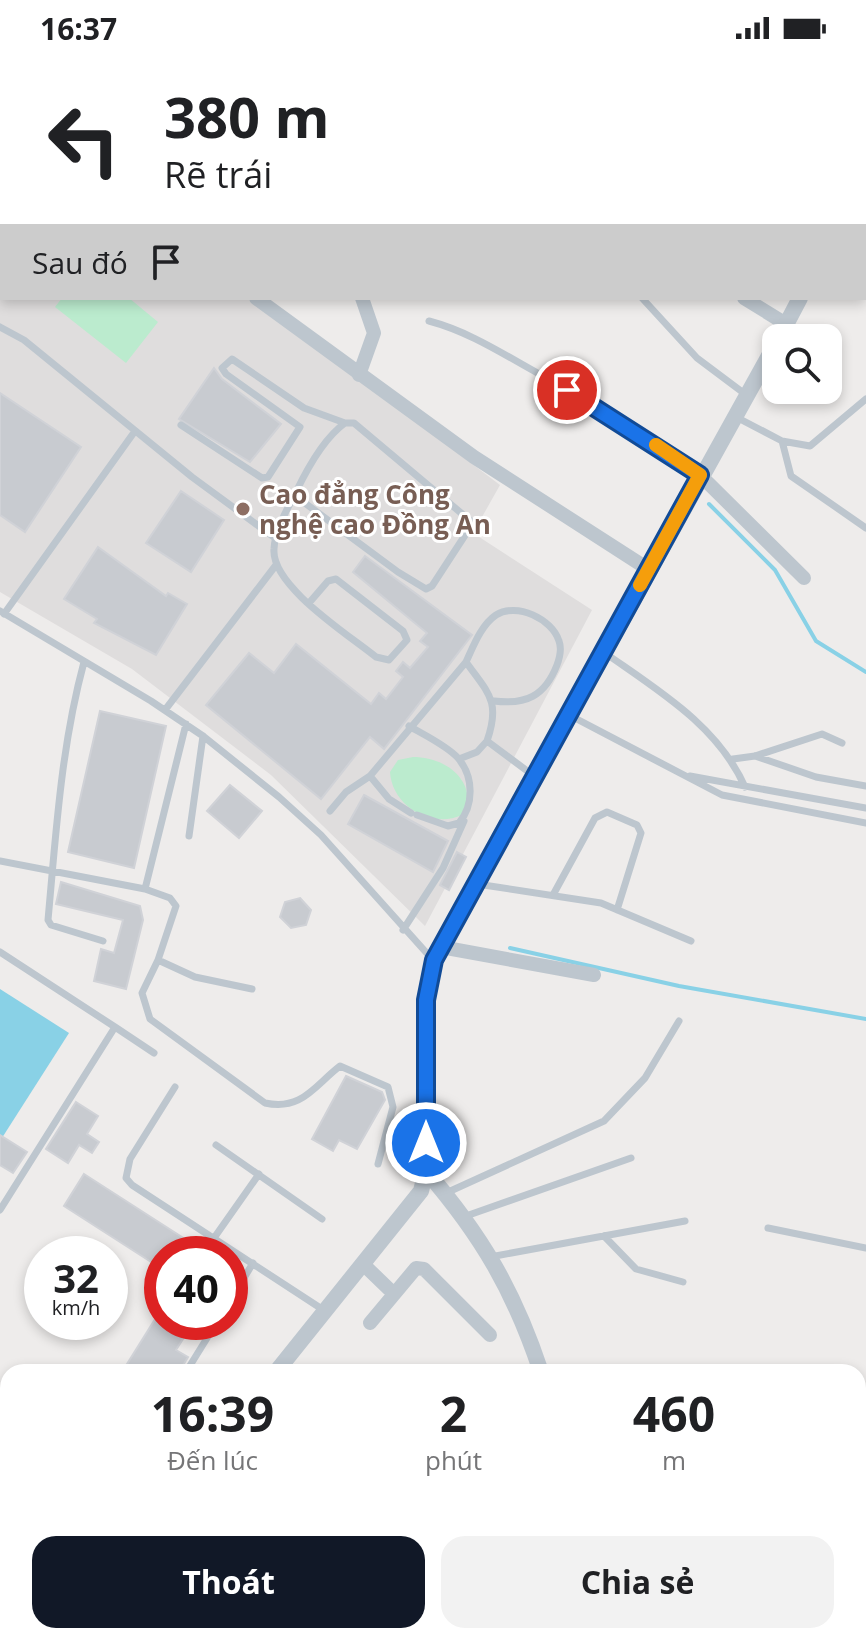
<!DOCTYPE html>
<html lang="vi">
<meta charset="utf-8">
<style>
body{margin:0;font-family:"Open Sans",sans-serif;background:#f2f2f2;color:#202124;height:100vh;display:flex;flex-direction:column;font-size:30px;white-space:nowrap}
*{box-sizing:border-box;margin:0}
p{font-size:26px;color:#757577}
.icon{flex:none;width:44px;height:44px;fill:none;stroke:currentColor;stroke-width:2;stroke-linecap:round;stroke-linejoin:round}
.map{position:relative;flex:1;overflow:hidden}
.side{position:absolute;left:0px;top:1308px;width:866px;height:280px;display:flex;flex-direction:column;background:#fff;border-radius:24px 24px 0 0;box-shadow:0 4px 12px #0003}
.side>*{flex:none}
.banner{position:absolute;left:0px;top:0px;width:866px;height:244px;box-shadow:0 4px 12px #0003;background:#fff;color:#202124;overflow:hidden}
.tools{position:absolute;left:762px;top:268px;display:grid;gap:16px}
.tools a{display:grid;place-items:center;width:80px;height:80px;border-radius:16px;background:#fff;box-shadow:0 4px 12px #0003;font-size:40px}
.speed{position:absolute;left:24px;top:1180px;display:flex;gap:16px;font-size:40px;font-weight:700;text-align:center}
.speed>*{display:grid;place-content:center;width:104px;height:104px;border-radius:50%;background:#fff;box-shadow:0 4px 12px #0003;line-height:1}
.speed small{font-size:20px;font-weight:400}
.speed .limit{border:12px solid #d22;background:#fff;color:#111}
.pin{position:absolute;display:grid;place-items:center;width:68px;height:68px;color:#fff;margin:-34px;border:4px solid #fff;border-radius:50%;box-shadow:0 2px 8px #0007}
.me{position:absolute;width:88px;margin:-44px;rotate:0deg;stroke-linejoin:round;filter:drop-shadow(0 0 6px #0008)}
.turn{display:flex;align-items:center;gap:28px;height:168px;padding:0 32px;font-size:36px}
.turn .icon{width:104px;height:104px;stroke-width:2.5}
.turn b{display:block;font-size:56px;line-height:68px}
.then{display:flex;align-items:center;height:76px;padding:0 32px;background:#0003;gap:16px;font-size:30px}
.eta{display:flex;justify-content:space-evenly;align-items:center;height:136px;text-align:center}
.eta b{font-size:48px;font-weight:700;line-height:56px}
.primary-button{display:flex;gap:16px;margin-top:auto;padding:16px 32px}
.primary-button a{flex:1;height:92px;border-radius:24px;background:#111827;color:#fff;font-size:32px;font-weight:700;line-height:92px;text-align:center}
.primary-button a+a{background:#f2f2f2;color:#202124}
.status{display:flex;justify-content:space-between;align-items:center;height:56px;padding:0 40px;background:#fff;direction:ltr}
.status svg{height:22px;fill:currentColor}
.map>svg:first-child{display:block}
</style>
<div class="status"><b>16:37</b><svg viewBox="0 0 49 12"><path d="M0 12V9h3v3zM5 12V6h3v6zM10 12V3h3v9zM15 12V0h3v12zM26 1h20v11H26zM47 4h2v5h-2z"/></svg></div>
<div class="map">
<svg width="866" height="1588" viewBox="0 0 866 1588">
<rect width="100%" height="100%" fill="#eeeceb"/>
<!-- education -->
<path fill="#dfdddd" d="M0 50 2 242H253L500 429 473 477 592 554 425 870 271 719 132 613 0 536Z"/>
<!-- green -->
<path fill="#bbebce" d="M62 242H129L158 266 126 307 55 251Z
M413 701C438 701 466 715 468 743L462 759C431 773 392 750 390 716L398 704Z"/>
<!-- water -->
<path fill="#89d1e6" d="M0 933 69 977 0 1085Z"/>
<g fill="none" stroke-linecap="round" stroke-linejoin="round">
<!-- stream -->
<path stroke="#89d1e6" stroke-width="4" d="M709 448 775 514 816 585 866 616
M510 892 679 930 866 963"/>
</g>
<!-- building -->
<path fill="#c8cbd0" stroke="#d0d2d7" stroke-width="2" d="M214 312 222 323 281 368 250 406 179 363Z
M0 337 81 391 25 476 0 459Z
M181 435 224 464 191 516 146 487Z
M98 491 166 540 168 537 187 548 156 599 94 567 97 563 64 543Z
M365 500 472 579 384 693 370 681 321 743 206 649 249 597 274 617 296 588 371 648 379 637 386 643 403 621 396 615 403 606 410 612 428 591 420 585 427 577 353 516Z
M100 655 166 670 134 812 68 796Z
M230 729 262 755 239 782 207 755Z
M364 739 448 785 433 816 348 768Z
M457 796 466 801 449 834 440 829Z
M61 826 140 850 143 864 126 933 94 925 101 893 114 897 123 864 56 848Z
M300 842 311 854 306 869 291 872 280 861 285 846Z
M346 1020 382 1036 385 1044 357 1093 339 1084 333 1095 312 1083Z
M76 1046 98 1060 87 1078 99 1086 92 1097 79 1089 68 1107 46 1093Z
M0 1079 27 1096 13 1117 0 1109Z
M84 1118 185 1183 176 1198H162V1213L64 1150Z
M162 1252V1266H194L176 1294 188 1301 179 1316H122Z"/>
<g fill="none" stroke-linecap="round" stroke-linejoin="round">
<!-- service -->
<path stroke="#bdc6ce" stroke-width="7" d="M642 242 697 302 745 338
M429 265C467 275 500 296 534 315 591 348 646 382 700 419
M0 271 24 284 192 421 275 482
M736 361 782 385 810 390 866 343
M181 369 262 422 268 421 300 371 226 318 222 312 232 303 304 352 345 367
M782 385 791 420 866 472
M294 439 398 516 426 533 432 530 473 467 354 367H345C324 382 307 413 296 436 287 454 275 473 274 493 271 530 349 579 376 601L389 604 407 584 403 575 336 523 328 525 309 547
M0 555 151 645 203 680 279 741 321 779 432 903
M4 558 135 375
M605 597C659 635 718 670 745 731
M84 606C61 691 56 777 48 864L51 869 103 885
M494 645C526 649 545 640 557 609 560 601 562 593 559 585 552 563 517 546 496 559 481 569 473 591 466 606 488 637 501 645 487 685L534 720
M165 654 276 509
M571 660 722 739 866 767
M186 668 145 833 170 842 176 850 158 904 142 937 150 963 265 1047C302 1055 314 1030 340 1010L388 1031 393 1051 378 1108
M409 670C424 679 446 689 458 702 474 721 474 749 459 767L448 770 417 759
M755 700 816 721 866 730
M459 703 477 696 487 685
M733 703 755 700 822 678 842 687
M690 720 866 752
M330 755 346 736 370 720
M411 757 389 743 370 720 466 606
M189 780 203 680
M0 805 145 833
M477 828 601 847 691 885
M553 839 595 762 607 756 637 769 641 777 617 854
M403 874 443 812 464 765
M0 896 115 971
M158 904 195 921 252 933
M175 1031 130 1103 126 1122 132 1129 325 1255
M216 1089 322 1163
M446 1137 604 1065 645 1022 679 965
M0 1154 115 971 154 997
M466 1160 631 1102
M768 1172 866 1192
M604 1180 636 1213 683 1226
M214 1182 259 1118
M490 1201 685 1165
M230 1245 253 1207
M186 1316 217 1266
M0 1401 8 1404
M0 1467 8 1471
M727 1588 733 1580"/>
<!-- minor -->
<path stroke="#bdc6ce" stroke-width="14" d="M642 0 649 2
M255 2 256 0
M372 2V0
M476 2 477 0
M0 51 2 52
M864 85 866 86
M256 242 474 401 648 513
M744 242 786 268
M359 319 374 277 362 242
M700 419 804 522
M441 891 594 919
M364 1209 393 1237
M370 1267 416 1212 424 1213 490 1279"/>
<!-- tertiary -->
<path stroke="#bdc6ce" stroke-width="16" d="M864 131 866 128
M779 282 800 242
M426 1115C482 1180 514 1235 541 1316
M276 1316 421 1135 426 1115V944L434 904 776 287
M0 1536H8
M165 1580 192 1588
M582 1580 593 1588
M75 1588 77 1580
M519 1588 554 1580"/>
</g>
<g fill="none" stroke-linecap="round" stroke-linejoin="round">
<defs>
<path id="route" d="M426 1087V944L434 904 700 419 567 334"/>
</defs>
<!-- route casing -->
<use href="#route" stroke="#114b97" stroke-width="20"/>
<!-- route -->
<use href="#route" stroke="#1a73e8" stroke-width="14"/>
<!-- slow -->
<path stroke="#f59e0b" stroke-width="14" d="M640 529 700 419 656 389"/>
</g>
<!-- markers -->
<circle fill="#8d6e63" stroke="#fff" stroke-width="3" cx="243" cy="453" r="8"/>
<g text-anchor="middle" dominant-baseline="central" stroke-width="6" stroke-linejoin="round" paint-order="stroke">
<!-- education labels -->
<g font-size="26" font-weight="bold" fill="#785e54" stroke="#fff" text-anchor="start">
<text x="259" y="438">Cao đẳng Công<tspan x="259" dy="30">nghệ cao Đồng An</tspan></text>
</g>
</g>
</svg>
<div class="tools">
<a><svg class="icon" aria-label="search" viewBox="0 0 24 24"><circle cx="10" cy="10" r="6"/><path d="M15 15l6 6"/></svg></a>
</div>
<div class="speed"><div>32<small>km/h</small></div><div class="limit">40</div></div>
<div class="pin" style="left:567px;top:334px;background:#d93025"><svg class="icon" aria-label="arrive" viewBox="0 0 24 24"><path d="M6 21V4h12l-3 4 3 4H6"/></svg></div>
<svg class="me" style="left:426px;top:1087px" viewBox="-20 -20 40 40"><circle r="17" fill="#1a73e8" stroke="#fff" stroke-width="3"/><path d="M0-11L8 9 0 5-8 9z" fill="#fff"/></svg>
<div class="banner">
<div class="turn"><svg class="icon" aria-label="left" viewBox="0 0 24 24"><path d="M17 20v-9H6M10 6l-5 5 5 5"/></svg><div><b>380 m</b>Rẽ trái</div></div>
<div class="then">Sau đó<svg class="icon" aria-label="arrive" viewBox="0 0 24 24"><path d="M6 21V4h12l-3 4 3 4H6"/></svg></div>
</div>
<section class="side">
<div class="eta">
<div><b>16:39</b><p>Đến lúc</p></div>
<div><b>2</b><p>phút</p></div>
<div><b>460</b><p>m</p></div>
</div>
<div class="primary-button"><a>Thoát</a><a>Chia sẻ</a></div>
</section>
</div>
